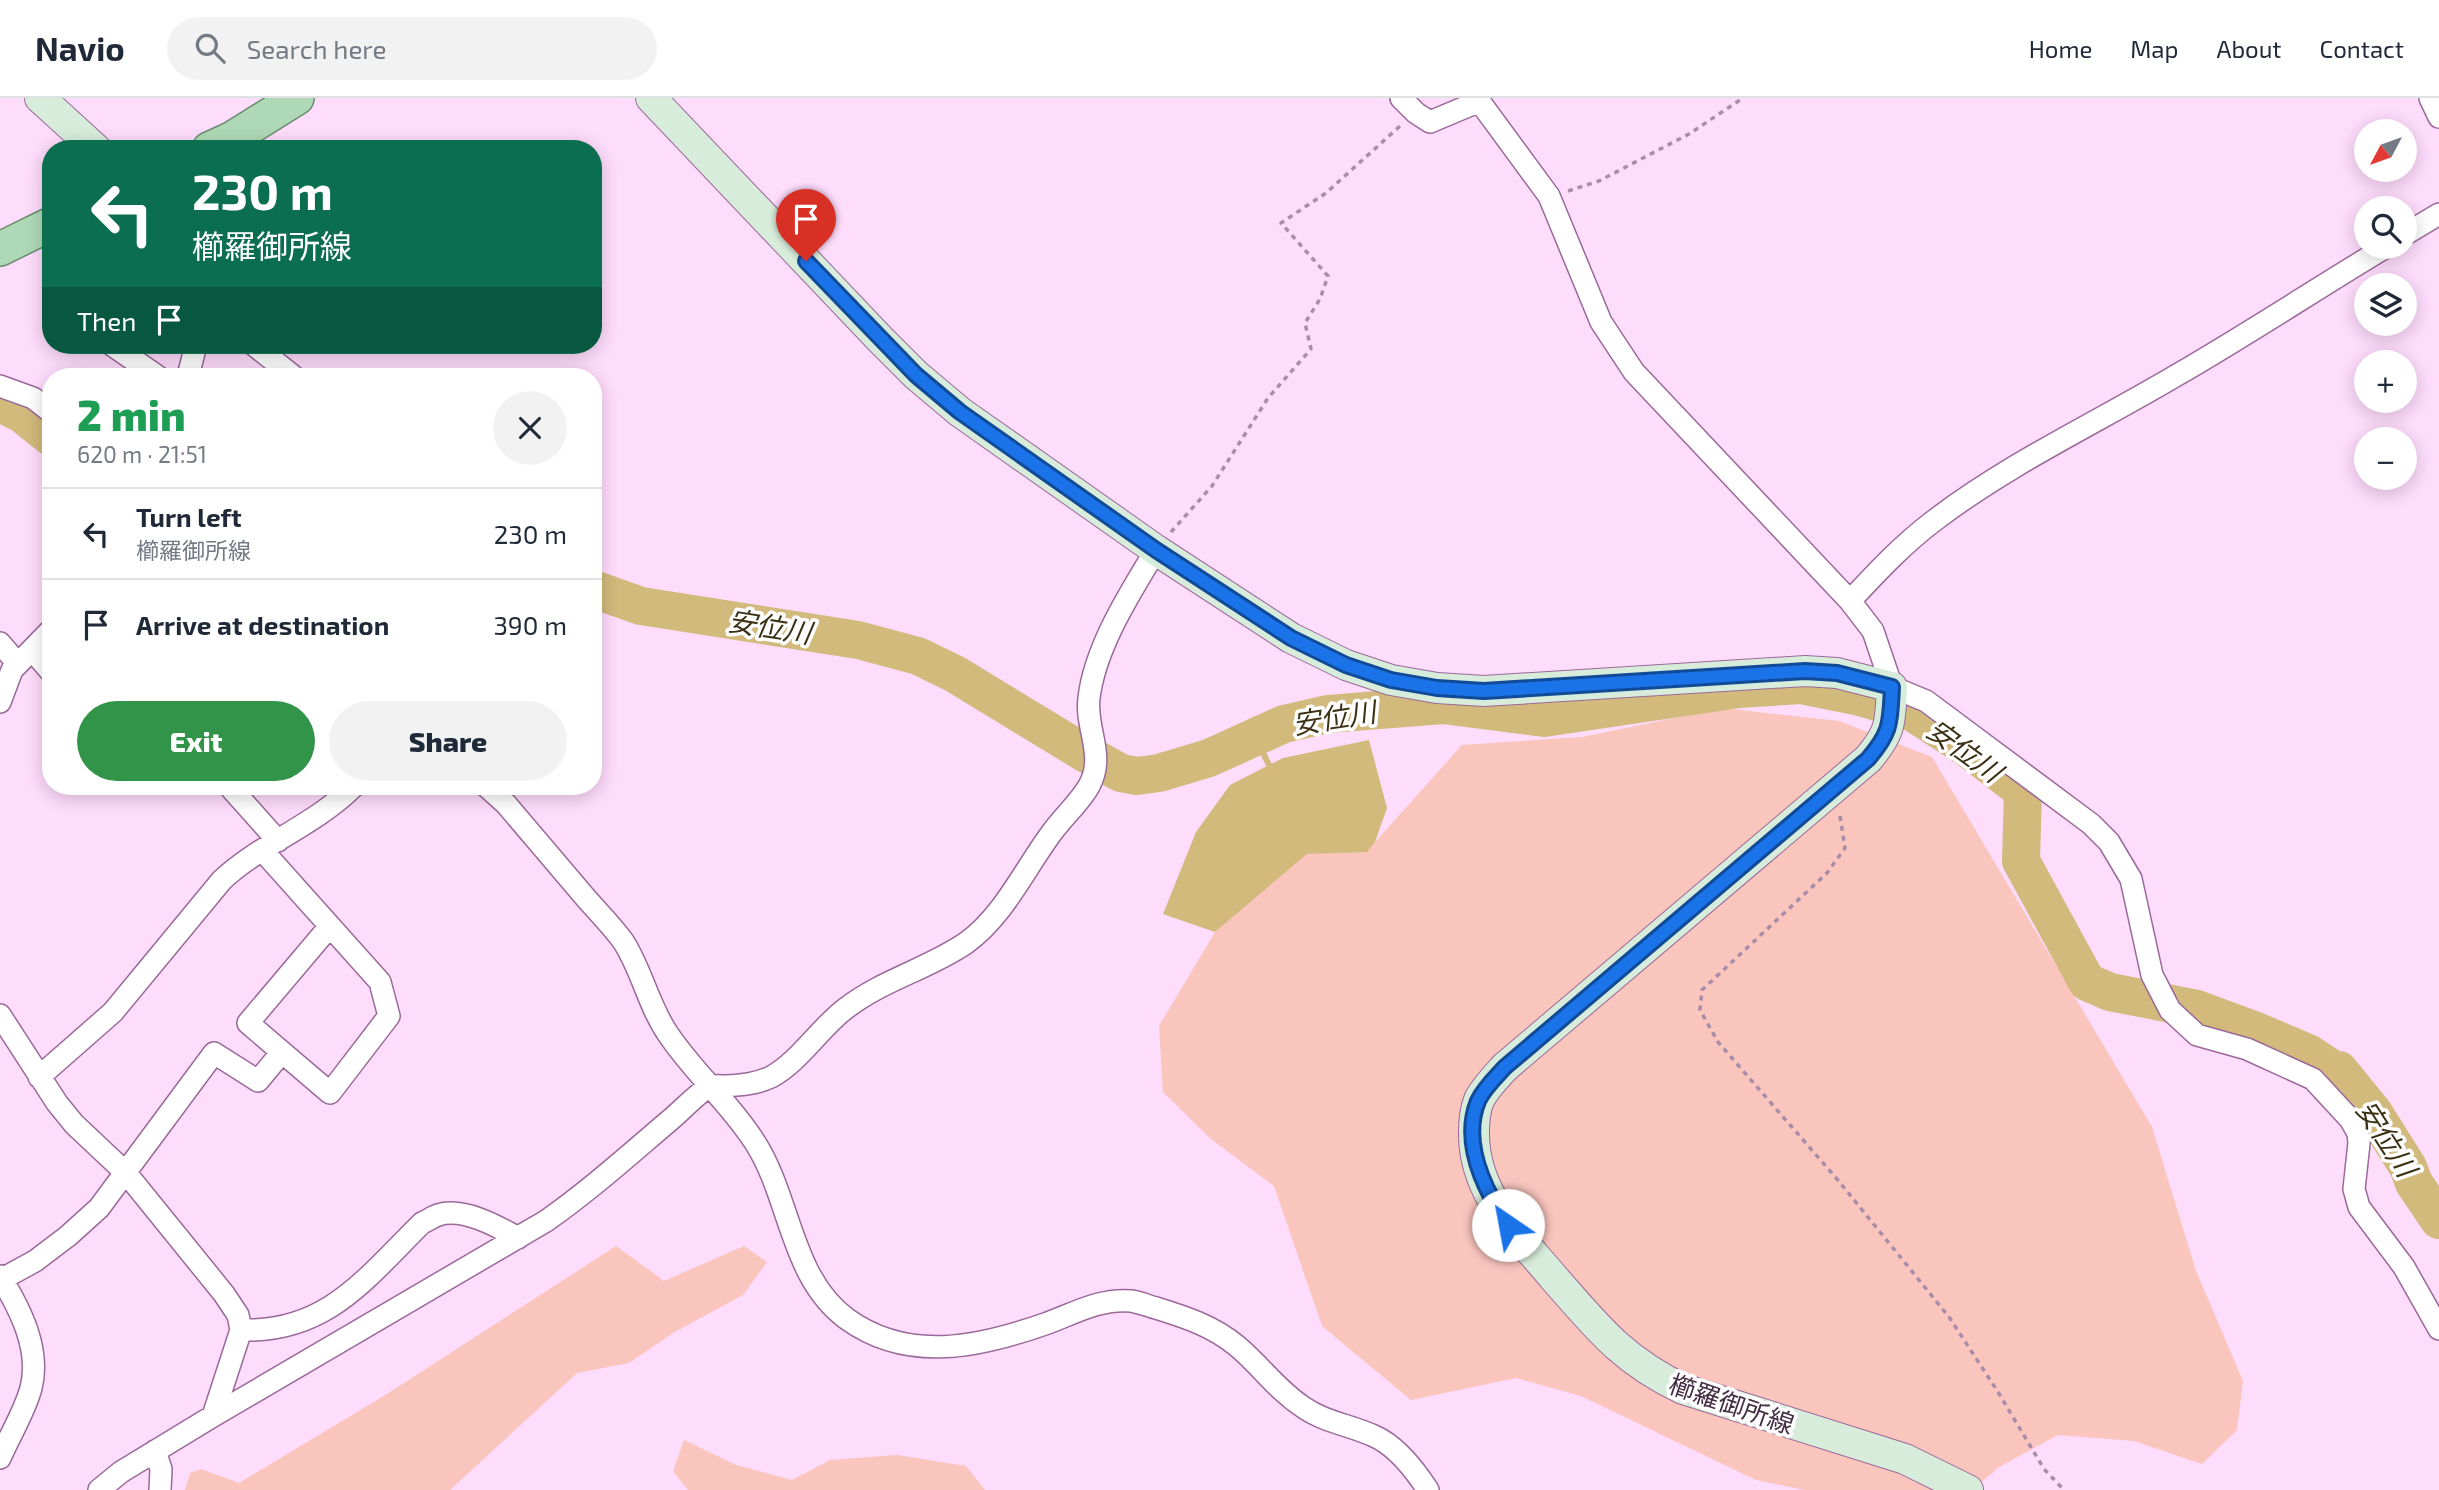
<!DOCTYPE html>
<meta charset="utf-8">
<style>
body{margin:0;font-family:"Exo 2","Noto Sans JP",sans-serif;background:#f2f2f3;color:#1f2937;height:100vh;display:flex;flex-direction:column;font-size:26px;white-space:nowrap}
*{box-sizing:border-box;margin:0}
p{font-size:23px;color:#747a83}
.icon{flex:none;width:38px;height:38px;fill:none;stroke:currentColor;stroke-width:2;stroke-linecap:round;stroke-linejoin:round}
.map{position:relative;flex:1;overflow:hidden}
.side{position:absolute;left:42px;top:270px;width:560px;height:427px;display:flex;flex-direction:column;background:#fff;border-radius:28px;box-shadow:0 4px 18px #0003}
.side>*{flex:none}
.top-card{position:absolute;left:42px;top:42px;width:560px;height:214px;border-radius:28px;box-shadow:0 4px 18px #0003;background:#0b6e4f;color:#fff;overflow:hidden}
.needle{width:46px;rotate:229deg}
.buttons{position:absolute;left:2354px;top:21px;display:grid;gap:14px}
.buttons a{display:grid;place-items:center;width:63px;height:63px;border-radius:50%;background:#fff;box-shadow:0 4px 18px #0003;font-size:35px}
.pin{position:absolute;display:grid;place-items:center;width:60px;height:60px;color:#fff;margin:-72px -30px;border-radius:50% 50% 50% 0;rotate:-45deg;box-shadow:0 0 7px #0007}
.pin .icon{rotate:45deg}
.me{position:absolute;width:77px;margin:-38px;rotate:327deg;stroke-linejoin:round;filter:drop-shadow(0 0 5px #0008)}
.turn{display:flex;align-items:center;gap:24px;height:147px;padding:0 35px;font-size:32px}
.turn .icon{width:91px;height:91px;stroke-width:2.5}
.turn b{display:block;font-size:49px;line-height:60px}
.then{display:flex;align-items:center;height:66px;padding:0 35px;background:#0003;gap:14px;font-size:26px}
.round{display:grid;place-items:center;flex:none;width:74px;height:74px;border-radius:37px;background:#f2f2f3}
.overview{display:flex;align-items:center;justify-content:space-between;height:119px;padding:0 35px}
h1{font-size:42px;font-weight:800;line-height:52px;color:#1e9e55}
.action{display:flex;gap:14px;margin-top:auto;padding:14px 35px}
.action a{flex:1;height:80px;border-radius:42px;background:#329449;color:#fff;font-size:28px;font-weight:800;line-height:80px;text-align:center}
.action a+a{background:#f2f2f3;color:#1f2937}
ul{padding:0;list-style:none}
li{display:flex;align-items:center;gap:21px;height:91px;padding:0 35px;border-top:2px solid #e0e1e3}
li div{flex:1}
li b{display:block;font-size:26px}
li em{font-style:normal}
header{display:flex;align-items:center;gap:42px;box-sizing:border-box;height:98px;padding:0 35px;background:#fff;border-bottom:2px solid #e0e1e3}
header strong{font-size:33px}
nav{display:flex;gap:38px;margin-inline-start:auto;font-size:24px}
.search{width:490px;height:63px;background:#f2f2f3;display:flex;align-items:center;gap:18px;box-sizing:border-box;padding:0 24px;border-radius:38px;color:#747a83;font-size:26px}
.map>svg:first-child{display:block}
</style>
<header>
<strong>Navio</strong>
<div class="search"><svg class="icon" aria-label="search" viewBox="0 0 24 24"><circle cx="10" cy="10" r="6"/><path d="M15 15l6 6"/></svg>Search here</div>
<nav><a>Home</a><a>Map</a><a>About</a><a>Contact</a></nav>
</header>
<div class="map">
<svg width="2439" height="1392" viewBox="0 0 2439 1392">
<rect width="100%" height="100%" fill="#fedcfc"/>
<!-- green -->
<path fill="#f9c5bd" d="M1723 610 1839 623 1932 659 2152 1029 2196 1173 2243 1283 2237 1332 2202 1366 2134 1343 2058 1337 1999 1369 1972 1392H1805L1756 1382 1581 1298 1516 1280 1411 1302 1322 1228 1274 1088 1211 1041 1163 994 1159 928 1215 834 1307 756 1367 753 1462 647 1582 639Z
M616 1148 664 1183 744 1148 767 1164 743 1197 673 1235 629 1265 577 1275 450 1392H185L190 1375 201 1371 239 1385 387 1296Z
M684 1342 736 1367 792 1382 830 1362 897 1357 966 1368 985 1392H688L673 1373Z"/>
<!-- water -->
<path fill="#d2b97c" d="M1369 642 1387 710 1375 744 1367 754 1307 756 1215 834 1163 816 1196 734 1230 687 1283 660Z"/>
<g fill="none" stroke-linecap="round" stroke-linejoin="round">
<!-- stream -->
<path stroke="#d2b97c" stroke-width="6" d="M1255 639 1272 673"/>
<!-- river -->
<path stroke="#d2b97c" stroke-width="38" d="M0 305 22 316 51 339
M593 491 641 508 858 542 918 558 955 576 1083 654 1121 675 1137 678 1159 675 1209 660 1284 626 1328 616 1443 607 1544 620 1739 591 1801 587 1856 598 1912 614 1966 649 2023 693 2021 763 2087 884 2110 894 2197 911 2254 932 2308 955 2334 972H2339L2374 1015 2408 1069 2414 1085 2439 1122"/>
<defs>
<path id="street" d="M1401 0 1416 15 1430 24 1480 3
M1477 0 1549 98 1601 224 1634 274 1850 503 1873 533 1892 589 1926 603 2091 726 2109 744 2131 781 2152 877 2170 912 2197 937 2247 951 2313 981 2350 1021 2358 1035 2359 1045 2354 1091 2359 1109 2404 1169 2439 1231
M2430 0 2439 19
M2404 137 2439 116
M112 247 157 278
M254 247 293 278
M188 278 196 247
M0 288 33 300 51 314
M1850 503C1877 474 1903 446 1935 422 2010 365 2096 325 2177 277 2248 236 2316 191 2386 149
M0 545 18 566
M32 552 51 574
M0 604 12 572 51 532
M229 688 278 743
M486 688 506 706C532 737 559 768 585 799 598 814 612 828 623 843 642 872 648 907 668 936 694 975 731 1006 756 1046 791 1102 791 1180 847 1221 908 1265 979 1249 1045 1226 1073 1216 1100 1200 1131 1203 1139 1204 1148 1208 1156 1210 1185 1219 1213 1228 1237 1248 1260 1267 1277 1292 1303 1309 1324 1324 1350 1327 1374 1338 1397 1348 1415 1372 1428 1392
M262 752 380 884 389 918 330 995 248 925 330 828
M0 917 57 1005 74 1026 126 1075 224 1196 238 1217 241 1232 213 1318
M39 979 113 914 222 782C262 745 315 727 354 688
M0 1178C20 1211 41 1251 31 1290 25 1313 10 1337 0 1360
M2 1181 35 1163 68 1138 99 1110 214 955 258 983 282 954
M241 1232C327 1235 366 1180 422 1125 427 1123 432 1119 438 1117 463 1109 497 1128 518 1140
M155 1353 161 1371 160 1392
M99 1392 121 1374 213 1318 546 1123C589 1093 629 1057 669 1023 678 1016 701 992 709 989 713 987 721 988 725 988 742 987 756 986 771 979 799 964 820 930 845 911 882 882 928 871 966 845 1004 818 1025 770 1053 733 1064 718 1080 704 1089 688 1106 657 1085 631 1089 600 1095 549 1130 495 1156 452"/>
<path id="secondary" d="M40 0 96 51
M651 0 880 241 916 277 960 314 1156 452 1291 540 1346 567 1391 582 1437 590 1484 593 1805 573 1837 575 1892 589C1890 624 1892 633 1868 661L1505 969C1496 979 1485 990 1479 1002 1475 1012 1474 1024 1474 1034 1473 1095 1518 1137 1554 1180 1597 1229 1622 1262 1683 1291L1905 1361 1968 1392"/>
<path id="primary" d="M209 51 231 41 297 0
M0 151 51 126"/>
</defs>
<!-- street casing -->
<use href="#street" stroke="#9b6999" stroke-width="24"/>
<!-- secondary casing -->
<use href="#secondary" stroke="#9b6999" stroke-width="32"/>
<!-- primary casing -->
<use href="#primary" stroke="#678c6e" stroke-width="36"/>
<!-- path -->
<path stroke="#a98ca7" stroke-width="3.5" stroke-dasharray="5 5" stroke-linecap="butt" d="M1568 93 1599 83 1689 36 1743 0
M1171 434 1212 388 1268 300 1311 251 1305 225 1320 201 1328 178 1281 125 1326 95 1400 28
M1840 718 1845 750 1827 775 1702 892 1700 912 1718 944 1837 1081 1949 1219 1998 1294 2044 1371 2064 1392"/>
<!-- street -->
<use href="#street" stroke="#fff" stroke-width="21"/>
<!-- secondary -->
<use href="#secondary" stroke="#d7ecda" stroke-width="30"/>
<!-- primary -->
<use href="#primary" stroke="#afd9b6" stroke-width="33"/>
</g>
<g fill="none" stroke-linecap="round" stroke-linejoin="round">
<defs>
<path id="route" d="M806 163 916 277 960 314 1156 452 1291 540 1346 567 1391 582 1437 590 1484 593 1805 573 1837 575 1892 589C1890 624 1892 633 1868 661L1505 969C1496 979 1484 990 1478 1003 1461 1045 1485 1093 1508 1127"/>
</defs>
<!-- route casing -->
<use href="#route" stroke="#114b97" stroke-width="18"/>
<!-- route -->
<use href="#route" stroke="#1a73e8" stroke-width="12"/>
</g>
<g text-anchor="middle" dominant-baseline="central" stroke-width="7" stroke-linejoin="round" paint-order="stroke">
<!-- street labels -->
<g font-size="26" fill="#442e43" stroke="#fff">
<text transform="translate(1732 1305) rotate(19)">櫛羅御所線</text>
</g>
<!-- water labels -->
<g font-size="28" font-style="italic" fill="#3c3115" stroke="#fff">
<text transform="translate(770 528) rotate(9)">安位川</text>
<text transform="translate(1334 619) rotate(-9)">安位川</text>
<text transform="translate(1965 652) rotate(36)">安位川</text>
<text transform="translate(2387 1040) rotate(57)">安位川</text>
</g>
</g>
</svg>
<div class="buttons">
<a><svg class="needle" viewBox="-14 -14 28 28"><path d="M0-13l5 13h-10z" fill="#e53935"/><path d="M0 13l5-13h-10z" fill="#747a83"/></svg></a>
<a><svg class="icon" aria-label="search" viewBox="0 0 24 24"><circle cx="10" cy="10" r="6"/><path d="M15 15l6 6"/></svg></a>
<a><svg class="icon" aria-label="layers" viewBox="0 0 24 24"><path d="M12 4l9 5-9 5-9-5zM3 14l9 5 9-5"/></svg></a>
<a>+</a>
<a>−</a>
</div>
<div class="pin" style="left:806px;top:163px;background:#d93025"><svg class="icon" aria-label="arrive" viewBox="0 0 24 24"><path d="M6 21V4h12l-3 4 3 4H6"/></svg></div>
<svg class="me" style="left:1508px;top:1127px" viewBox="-20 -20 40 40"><circle r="19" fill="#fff"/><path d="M0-13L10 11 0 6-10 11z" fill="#1a73e8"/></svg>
<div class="top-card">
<div class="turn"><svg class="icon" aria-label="left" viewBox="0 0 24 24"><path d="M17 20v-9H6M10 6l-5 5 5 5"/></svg><div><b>230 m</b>櫛羅御所線</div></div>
<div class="then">Then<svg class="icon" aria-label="arrive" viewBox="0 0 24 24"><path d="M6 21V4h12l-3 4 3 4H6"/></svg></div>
</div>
<section class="side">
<div class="overview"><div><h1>2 min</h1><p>620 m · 21:51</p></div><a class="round"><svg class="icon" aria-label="close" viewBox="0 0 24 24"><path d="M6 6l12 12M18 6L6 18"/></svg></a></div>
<ul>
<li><svg class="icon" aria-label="left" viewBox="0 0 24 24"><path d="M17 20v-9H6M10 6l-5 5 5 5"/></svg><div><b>Turn left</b><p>櫛羅御所線</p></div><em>230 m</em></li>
<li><svg class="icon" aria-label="arrive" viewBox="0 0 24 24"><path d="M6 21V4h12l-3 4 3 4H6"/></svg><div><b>Arrive at destination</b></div><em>390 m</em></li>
</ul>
<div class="action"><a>Exit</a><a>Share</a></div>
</section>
</div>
